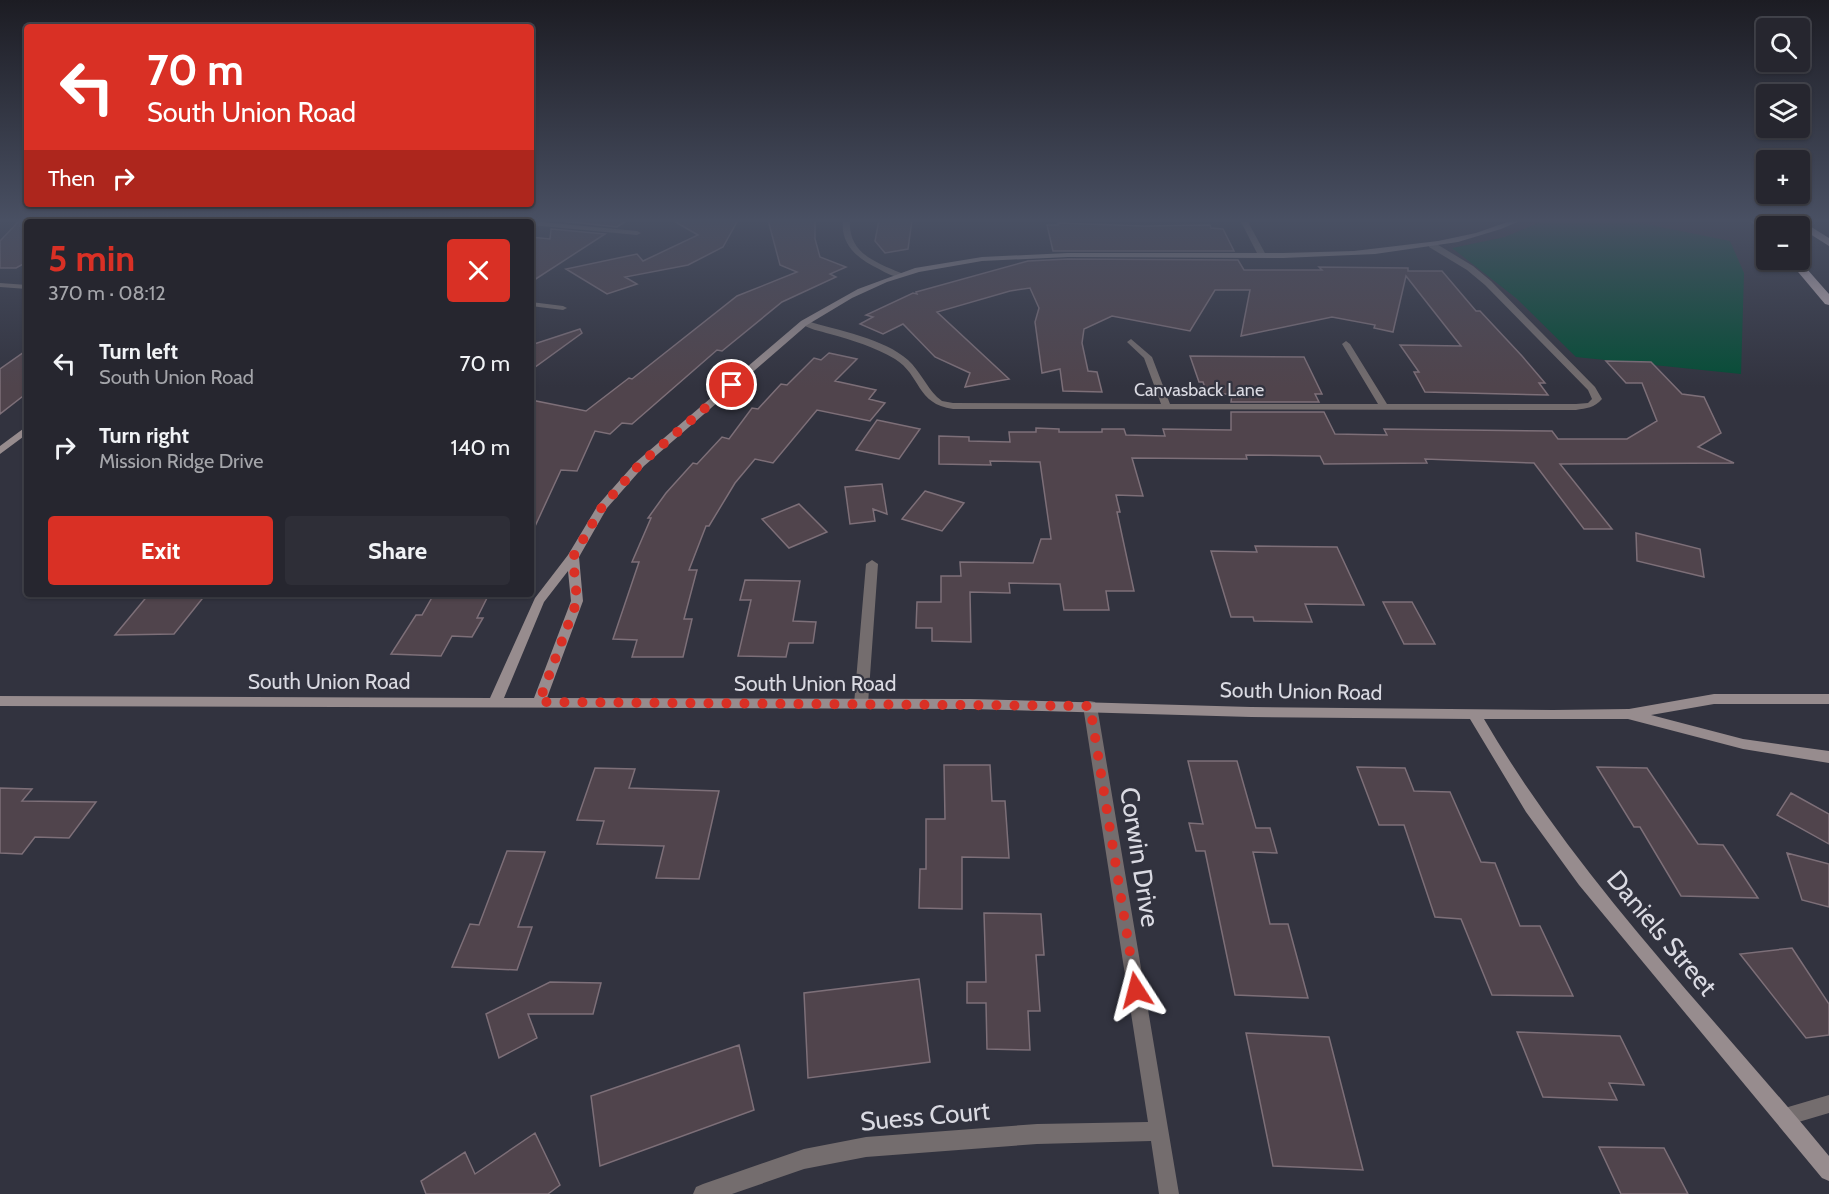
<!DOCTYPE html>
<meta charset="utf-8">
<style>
body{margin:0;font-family:Cabin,sans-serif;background:#2e2e37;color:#f1f3f6;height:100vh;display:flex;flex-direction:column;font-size:22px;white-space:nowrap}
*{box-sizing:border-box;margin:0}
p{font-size:20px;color:#a4a5aa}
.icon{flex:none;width:33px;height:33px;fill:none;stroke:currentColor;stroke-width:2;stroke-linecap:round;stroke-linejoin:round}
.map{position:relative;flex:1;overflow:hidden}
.details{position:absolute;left:24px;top:219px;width:510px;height:378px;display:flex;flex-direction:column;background:#26262f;border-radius:6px;box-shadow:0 2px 4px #0004,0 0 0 2px #42434b}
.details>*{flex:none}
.hud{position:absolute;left:24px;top:24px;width:510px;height:183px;border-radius:6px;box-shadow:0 2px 4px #0004,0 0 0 2px #42434b;background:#d93025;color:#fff;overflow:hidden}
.controls{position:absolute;left:1756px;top:18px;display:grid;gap:12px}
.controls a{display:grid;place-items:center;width:54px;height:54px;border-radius:6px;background:#26262f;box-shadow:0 2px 4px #0004,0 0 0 2px #42434b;font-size:30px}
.pin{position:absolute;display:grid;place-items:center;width:51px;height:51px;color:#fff;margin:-26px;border:3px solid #fff;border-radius:50%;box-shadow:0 2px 6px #0007}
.me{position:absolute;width:66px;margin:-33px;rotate:351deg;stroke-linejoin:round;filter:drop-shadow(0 0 4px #0008)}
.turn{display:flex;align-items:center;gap:21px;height:126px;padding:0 24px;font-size:27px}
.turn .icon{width:78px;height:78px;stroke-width:2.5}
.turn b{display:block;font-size:42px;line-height:51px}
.then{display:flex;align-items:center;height:57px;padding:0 24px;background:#0003;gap:12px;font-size:22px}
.round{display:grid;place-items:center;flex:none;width:63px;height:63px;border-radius:6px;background:#2e2e37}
.headline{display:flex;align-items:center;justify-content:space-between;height:102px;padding:0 24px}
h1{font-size:36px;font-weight:800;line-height:45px;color:#d93025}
.cta{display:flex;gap:12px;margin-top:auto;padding:12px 24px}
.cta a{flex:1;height:69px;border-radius:6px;background:#d93025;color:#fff;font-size:24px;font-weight:800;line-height:69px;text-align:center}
.cta a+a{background:#2e2e37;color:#f1f3f6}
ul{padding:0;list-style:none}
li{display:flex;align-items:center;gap:18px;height:84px;padding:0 24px}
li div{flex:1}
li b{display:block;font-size:22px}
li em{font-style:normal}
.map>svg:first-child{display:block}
</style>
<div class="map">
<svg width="1829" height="1194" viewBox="0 0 1829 1194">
<rect width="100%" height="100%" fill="#32333f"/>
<!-- green -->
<path fill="#054d36" d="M1545 220H1626L1730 241 1744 273 1741 374 1576 357 1516 298 1452 248 1505 237Z"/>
<!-- building -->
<path fill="#50444c" stroke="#7d6f78" stroke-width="1.5" d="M20 220H27V262L16 268H0V241Z
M551 220H628L617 227Z
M672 220H738L723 247 688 265 625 277 637 284 607 294 566 269 637 254 643 261 698 235Z
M768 220H815V239L820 257 846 267 830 274 836 277 782 302 722 351 717 350 632 424 622 423 610 434 595 431 577 471 561 470 531 535V400L586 411 629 378 632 379 737 296 797 272 780 265Z
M879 220H912L908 249 885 253 875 241Z
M1058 223 1144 226 1210 225 1211 228 1223 229 1234 251H1053L1047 225H1058Z
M551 229 605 234 531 282V237L550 239Z
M1068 259 1238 260 1244 270H1322L1319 267 1408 268V271H1442L1476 311H1480L1522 356 1545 383H1539L1548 395 1425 392 1414 372H1419L1400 345 1461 346 1406 276 1393 332 1374 328 1375 325 1332 317 1241 336 1250 290H1215L1190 331 1112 316 1084 329 1082 343 1088 371 1097 372 1102 392 1063 391 1060 369 1042 373 1035 322 1039 308 1030 288 1010 291 937 312 1009 379 965 387 970 373 935 357 903 324 883 334 860 324 873 317 866 315 913 293 917 294 916 292 1028 261Z
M580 329 582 333 531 370V345Z
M27 350V393L0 414V369Z
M829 353 857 359 835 381 876 390 869 399 885 403 870 421 817 410 773 463 755 459 735 483 709 526H706L689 570H697L684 619H692L683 657H632L637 640 613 639 639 562H632L651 518H648L666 493 693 463 697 464 722 437 729 439 752 408 758 409 781 384 787 385 814 358 821 360Z
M1190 356 1304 357 1322 394H1315L1319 402H1231L1232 394H1207L1203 382H1199Z
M1606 361 1651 362 1682 394 1704 397 1721 433 1698 447 1734 463 1560 464 1612 529H1584L1534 463 1425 459 1427 463 1324 464 1320 456 1246 455 1247 459 1132 458 1143 496 1116 495 1120 512H1117L1134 591H1106L1109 610H1064L1060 584 1009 583 1010 593 970 592 971 642 932 641V628H916L917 602H941V576H961L960 562 1033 563 1041 539H1051L1040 462 990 461 991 465 939 464V436L969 437V441L1010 442 1009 432H1036V428L1059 429V432H1102V429H1124L1126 435 1165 436 1163 429 1231 430V412H1324L1335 434 1387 435 1384 429 1552 431 1558 439H1627L1657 421 1642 383H1626Z
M877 420 920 429 899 459 856 450Z
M882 484 887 514 873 509 875 521 850 524 845 487Z
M925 491 964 503 942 531 902 519Z
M799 504 827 532 789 548 762 519Z
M1636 533 1700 549 1704 577 1637 561Z
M1255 546 1337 547 1364 605 1305 604 1312 622 1254 621 1253 617H1231L1211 551 1257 552Z
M745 580 800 581 793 621 816 622 813 643H789L786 657 738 656 751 600H740Z
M149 594H206L174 634 115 635Z
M434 594H489L477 618H483L472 637 452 636 441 656 391 654 416 615H422Z
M1383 602H1412L1435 644H1404Z
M1188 761H1237L1256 828H1270L1277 853 1253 852 1270 924H1288L1308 998 1235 995 1205 851H1196L1189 823 1203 824Z
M944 765H990L992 801H1005L1009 858 962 857V909L919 908 920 869H926V819H945Z
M1357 767 1405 768 1414 791 1450 792 1481 862 1495 863 1520 926H1540L1573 996 1492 995 1461 919 1435 917 1404 825H1379Z
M1597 767 1647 768 1698 844 1723 845 1758 898 1681 896 1640 827H1634Z
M595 768 635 769 629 788 719 791 699 879 656 878 664 846 597 844 604 821 577 820Z
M0 788 32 789 22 801 96 802 69 838 35 837 22 854 0 853Z
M1791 793 1829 814V844L1777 815Z
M507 851 545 852 518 927H532L517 970 452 967 470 924 479 925Z
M1787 853 1829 864V907L1802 900Z
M984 913 1041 914 1044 955H1036L1040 1011H1028L1030 1050 987 1049 986 1003H967V982H986Z
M1792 948 1829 1004V1035L1806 1038 1740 954Z
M919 979 930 1062 808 1078 804 993Z
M550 982 601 983 593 1014H528L537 1038 499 1058 486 1014Z
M1517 1032 1620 1036 1644 1085 1609 1083 1617 1100 1543 1097Z
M1246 1033 1329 1037 1363 1170 1273 1166Z
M739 1045 754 1110 600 1166 591 1096Z
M535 1133 560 1185 548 1194H426L421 1181 465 1152 475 1174Z
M1599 1147 1664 1148 1688 1194H1621Z"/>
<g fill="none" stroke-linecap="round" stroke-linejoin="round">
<!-- street -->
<path fill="#746d6e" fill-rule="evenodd" d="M254 220H275L281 222H257Z
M515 220H523L521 222H512Z
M843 220H850C848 253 875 262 901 273V277C893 277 886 273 879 269 858 259 840 245 843 220Z
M1240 220H1247L1266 255 1265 257 1258 255Z
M531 221 637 231 641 233 637 235 531 225V222H528Z
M1429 243H1435L1473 266 1491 281 1595 387 1602 399C1594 408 1587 408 1576 410L953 409C916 404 921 375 895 359 875 347 852 340 830 334 820 331 808 329 800 323L807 321C837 330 885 339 908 360 920 371 926 386 937 397L942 401 953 403 1161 404 1144 358 1127 342 1131 339 1152 357 1170 404H1378L1342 344 1346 341 1350 344 1387 404H1576L1588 403 1592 399 1588 390 1485 285 1467 270 1429 247Z
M0 283 27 285V289L0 287Z
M531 302 563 306 567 308 563 310 531 306Z
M872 560 878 564 868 704 866 708H856L854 704 866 564Z
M1090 701 1095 702 1097 706 1179 1194H1159L1151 1141 1037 1144 866 1157 804 1169 732 1194H693L696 1187 703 1184 804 1149 866 1137 1037 1124 1148 1122 1083 706 1085 702Z
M1829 1095V1113L1785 1126 1778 1124 1776 1117 1778 1110Z"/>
<!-- secondary -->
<path fill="#978c8e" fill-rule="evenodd" d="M341 220H350L347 222H338Z
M1513 220H1522L1501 229 1458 242 1375 254 1283 258 1068 257 982 261 919 272 887 282 852 298 807 325 644 466 607 508 579 557 583 601 547 698 971 699 1251 707 1553 710 1629 709 1714 694H1829V704H1714L1651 715 1743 739 1829 751V763L1743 749 1628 719H1484C1578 880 1711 1013 1829 1156V1181L1822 1178 1579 885 1526 812 1470 719 1251 717 971 709 0 706V696L490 698 535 598 568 555 598 505 636 462 801 321 858 289 915 268 982 257 1068 253H1283L1354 251 1438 241 1476 233ZM568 571 571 601 534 698H504L544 602Z
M27 426V434L0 454V446Z"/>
<!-- highway -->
<path fill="#cbb9bd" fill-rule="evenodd" d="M1749 220H1760L1767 226V235Z
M1788 220H1800L1829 238V246Z
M1788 260H1799L1829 294V305L1825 304Z"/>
</g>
<!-- sky -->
<linearGradient id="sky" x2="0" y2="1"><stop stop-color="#1c1c23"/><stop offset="0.57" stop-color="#495063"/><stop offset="1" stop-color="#495063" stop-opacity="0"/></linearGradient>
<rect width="1829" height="387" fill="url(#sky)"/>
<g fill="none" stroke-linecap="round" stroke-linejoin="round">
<!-- route -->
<path stroke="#d93025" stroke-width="10" stroke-dasharray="0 18" d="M732 385 640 464 602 507 573 557 577 601 539 702 1090 706 1136 990"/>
</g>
<g text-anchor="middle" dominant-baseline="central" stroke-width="4.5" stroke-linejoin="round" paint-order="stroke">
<!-- far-street labels -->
<g font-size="18" fill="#dadae2" stroke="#32333f">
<text x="1199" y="390">Canvasback Lane</text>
</g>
<!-- street labels -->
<g font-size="21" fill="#dadae2" stroke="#32333f">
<text x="329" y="681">South Union Road</text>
<text x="815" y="683">South Union Road</text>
<text transform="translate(1301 691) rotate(1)">South Union Road</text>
</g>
<!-- near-street labels -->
<g font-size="26" fill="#dadae2" stroke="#32333f">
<text transform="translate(1140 857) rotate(81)">Corwin Drive</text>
<text transform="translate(1662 933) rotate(50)">Daniels Street</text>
<text transform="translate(925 1116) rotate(-5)">Suess Court</text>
</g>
</g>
</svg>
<div class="controls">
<a><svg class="icon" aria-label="search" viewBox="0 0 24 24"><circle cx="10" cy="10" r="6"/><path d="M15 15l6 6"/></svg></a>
<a><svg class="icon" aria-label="layers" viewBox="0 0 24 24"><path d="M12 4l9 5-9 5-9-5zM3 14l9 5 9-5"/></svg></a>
<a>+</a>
<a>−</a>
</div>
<div class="pin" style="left:732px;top:385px;background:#d93025"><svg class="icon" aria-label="arrive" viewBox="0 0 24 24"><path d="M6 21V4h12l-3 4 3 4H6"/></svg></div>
<svg class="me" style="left:1136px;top:990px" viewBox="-20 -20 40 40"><path d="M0-17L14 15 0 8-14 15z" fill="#d93025" stroke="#fff" stroke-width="4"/></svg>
<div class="hud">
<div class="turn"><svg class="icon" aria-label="left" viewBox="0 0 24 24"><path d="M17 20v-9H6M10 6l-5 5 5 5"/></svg><div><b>70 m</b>South Union Road</div></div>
<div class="then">Then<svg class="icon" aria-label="right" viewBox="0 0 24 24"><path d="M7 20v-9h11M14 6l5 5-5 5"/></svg></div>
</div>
<section class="details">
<div class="headline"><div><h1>5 min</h1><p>370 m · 08:12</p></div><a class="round" style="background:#d93025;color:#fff"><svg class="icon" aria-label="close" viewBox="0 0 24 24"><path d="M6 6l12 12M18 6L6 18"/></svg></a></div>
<ul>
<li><svg class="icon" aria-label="left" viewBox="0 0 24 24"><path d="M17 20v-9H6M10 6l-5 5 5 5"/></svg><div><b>Turn left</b><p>South Union Road</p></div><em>70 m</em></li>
<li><svg class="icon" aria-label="right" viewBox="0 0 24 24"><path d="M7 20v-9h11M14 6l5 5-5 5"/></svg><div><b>Turn right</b><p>Mission Ridge Drive</p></div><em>140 m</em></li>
</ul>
<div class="cta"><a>Exit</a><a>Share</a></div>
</section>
</div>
